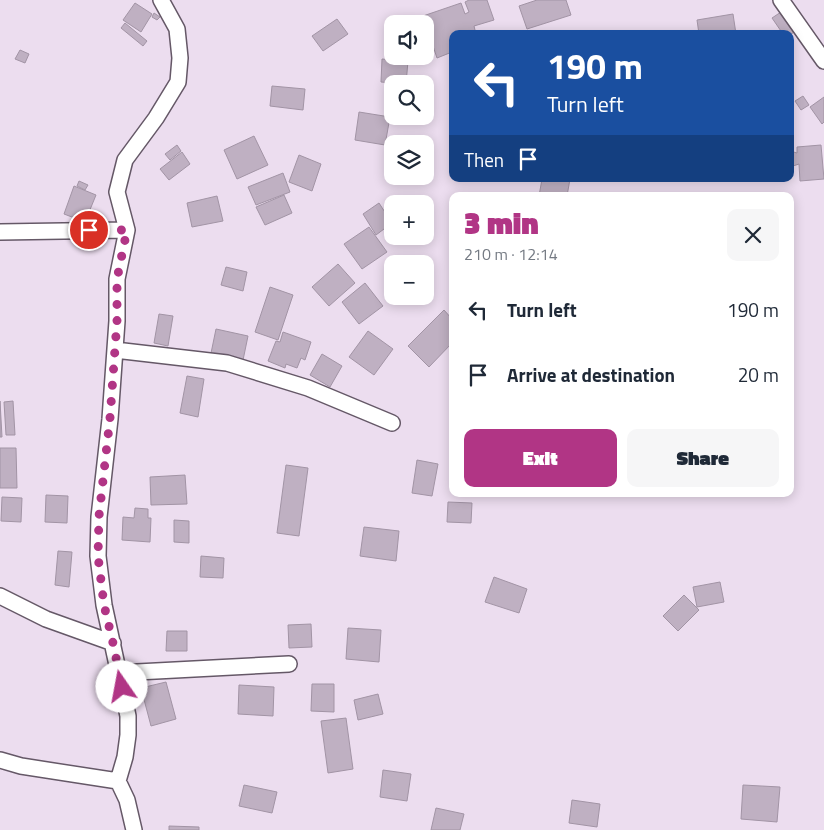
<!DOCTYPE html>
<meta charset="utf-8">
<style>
body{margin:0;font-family:"Titillium Web",sans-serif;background:#f6f6f7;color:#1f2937;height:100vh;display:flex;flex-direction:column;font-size:19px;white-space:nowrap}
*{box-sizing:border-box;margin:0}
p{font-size:16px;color:#747a83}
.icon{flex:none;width:28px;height:28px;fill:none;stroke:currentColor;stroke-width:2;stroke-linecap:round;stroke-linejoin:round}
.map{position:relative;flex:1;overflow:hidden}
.sheet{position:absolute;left:449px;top:192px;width:345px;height:305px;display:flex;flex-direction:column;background:#fff;border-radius:10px;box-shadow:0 2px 12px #0003}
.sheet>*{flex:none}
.guide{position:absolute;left:449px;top:30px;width:345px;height:152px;border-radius:10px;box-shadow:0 2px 12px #0003;background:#1a4fa0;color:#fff;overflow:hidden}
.fabs{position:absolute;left:384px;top:15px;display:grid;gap:10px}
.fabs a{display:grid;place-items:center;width:50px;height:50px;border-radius:10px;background:#fff;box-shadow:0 2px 12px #0003;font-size:25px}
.pin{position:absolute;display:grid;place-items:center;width:42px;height:42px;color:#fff;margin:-21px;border:2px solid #fff;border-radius:50%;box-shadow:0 1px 5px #0007}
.me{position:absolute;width:55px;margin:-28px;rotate:348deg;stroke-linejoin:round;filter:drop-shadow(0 0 4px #0008)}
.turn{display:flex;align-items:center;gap:18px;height:105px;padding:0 15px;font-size:22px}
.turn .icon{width:65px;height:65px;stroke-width:2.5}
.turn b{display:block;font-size:35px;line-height:42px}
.then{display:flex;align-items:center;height:48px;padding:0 15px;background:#0003;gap:10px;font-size:19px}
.round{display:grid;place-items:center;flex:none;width:52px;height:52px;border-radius:10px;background:#f6f6f7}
.head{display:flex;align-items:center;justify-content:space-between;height:85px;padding:0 15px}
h1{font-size:30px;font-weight:800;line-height:38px;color:#b13585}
.button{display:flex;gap:10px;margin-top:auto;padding:10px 15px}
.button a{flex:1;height:58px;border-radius:10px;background:#b13585;color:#fff;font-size:20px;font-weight:800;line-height:58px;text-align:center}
.button a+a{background:#f6f6f7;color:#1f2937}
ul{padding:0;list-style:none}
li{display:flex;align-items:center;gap:15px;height:65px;padding:0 15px}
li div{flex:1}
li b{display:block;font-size:19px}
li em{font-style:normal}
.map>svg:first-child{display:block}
</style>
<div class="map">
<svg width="824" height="830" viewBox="0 0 824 830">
<rect width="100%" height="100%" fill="#ecddef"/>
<!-- building -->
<path fill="#bfb0c2" stroke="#a294a5" d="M469 0H487L494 20 474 26 476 34H452V47L450 48 452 52 437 58 423 16 461 3 465 14 469 12 465 2Z
M537 0H566L571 15 527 29 519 6Z
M135 3 152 14 141 32 123 20Z
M784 10 798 29 790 35V34H783L772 18Z
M154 13 160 17 157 20 152 17Z
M733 14 736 34H699L697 20Z
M337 19 348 34 323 51 312 36Z
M125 23 147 41 143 46 121 28Z
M392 39V51L385 52V40Z
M20 50 29 54 25 63 15 59Z
M382 59 408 61 406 84 381 82Z
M272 86 305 89 303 110 270 106Z
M803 96 809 105 801 110 795 101Z
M824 97V122L822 124 810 107Z
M359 112 390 117 385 145 355 140Z
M254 136 268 165 237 179 224 150Z
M389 139 397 141V144H392V151L387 150Z
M177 145 181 151 170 160 165 154Z
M821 145 824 179 800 181 799 164 790 167V151L797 153V147Z
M182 152 190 164 169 180 160 169Z
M299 155 321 164 312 191 289 182Z
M283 173 290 192 256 205 248 187Z
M542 179H570L567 196H539Z
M79 181 88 185 85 190 77 186Z
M74 186 96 195 85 222 64 214Z
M284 195 292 213 265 225 256 207Z
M217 196 223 221 192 227 187 203Z
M379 203 392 223 376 235 363 214Z
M369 227 387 252 362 269 344 244Z
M338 264 355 283 329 306 312 287Z
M226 267 247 272 243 291 221 285Z
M365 283 383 306 359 324 342 302Z
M270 287 293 295 278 340 255 332Z
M444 310 452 319V343L429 367 408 346Z
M159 314 173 316 168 346 154 343Z
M216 329 248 336 242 365 210 358Z
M368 331 393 349 374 375 349 357Z
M283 332 311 342 305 360 301 358 297 368 286 364 285 368 268 361 276 341 280 342Z
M322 354 342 366 330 387 310 375Z
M187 376 204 379 198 417 180 413Z
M0 401 2 437H0Z
M13 401 15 435H6L4 402Z
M0 448H16L17 488H0Z
M417 460 438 464 432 496 412 493Z
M286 465 308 468 299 536 277 533Z
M185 475 187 504 151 505 150 477Z
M46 495 68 496 67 523 45 522Z
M2 497 22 498 21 522 1 521Z
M448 502 472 503 471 523 447 522Z
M135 508 148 509V518H151L150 542 122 540 123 517 134 518Z
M174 520 189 521V543L174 542Z
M364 527 399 531 396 561 360 556Z
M58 551 72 552 69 587 55 585Z
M201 556 224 558 223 578 200 577Z
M494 577 527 589 519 613 485 602Z
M720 582 724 602 697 607 693 587Z
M684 595 699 610 678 631 663 616Z
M311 624 312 647 289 648 288 625Z
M348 628 381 630 379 662 346 659Z
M167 631H187V651H166Z
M166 682 176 719 151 726 141 688Z
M312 684H334V712L311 711Z
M239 685 274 687 273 716 238 714Z
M378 694 383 714 358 720 354 700Z
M346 718 353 769 328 773 321 721Z
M383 770 411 774 407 801 380 797Z
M244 785 277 792 272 813 239 806Z
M743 785 780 787 777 822 741 819Z
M572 800 600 804 597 827 569 823Z
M436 808 464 814 460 830H431Z
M169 826 199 827V830H169Z"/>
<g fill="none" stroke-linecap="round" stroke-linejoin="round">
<defs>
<path id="minor" d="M781 0 824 61
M0 232 127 230
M115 350 227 363 308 388 392 423
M0 596 46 619 113 643
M118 673 289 664
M0 760 21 766 118 781
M134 830 127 800 118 781 125 757 128 735V716L104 605 98 556 99 517 110 419 117 321V279L127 230 117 192 125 160 156 118 178 82 180 58 177 29 161 0"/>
</defs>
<!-- minor casing -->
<use href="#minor" stroke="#655867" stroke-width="18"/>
<!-- minor -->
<use href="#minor" stroke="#fff" stroke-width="15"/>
</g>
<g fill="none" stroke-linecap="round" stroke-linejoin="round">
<!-- route -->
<path stroke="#b13585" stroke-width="9" stroke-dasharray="0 16.2" d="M89 230H127L117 279V321L110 418 99 516 98 556 104 605 113 643 122 687"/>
</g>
</svg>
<div class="fabs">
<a><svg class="icon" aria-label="sound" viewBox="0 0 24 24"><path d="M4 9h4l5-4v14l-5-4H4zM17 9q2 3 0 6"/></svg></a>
<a><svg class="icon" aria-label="search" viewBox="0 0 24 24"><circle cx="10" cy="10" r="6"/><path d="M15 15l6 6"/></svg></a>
<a><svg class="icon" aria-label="layers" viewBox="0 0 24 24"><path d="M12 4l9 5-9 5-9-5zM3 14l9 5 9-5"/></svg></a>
<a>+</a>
<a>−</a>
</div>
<div class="pin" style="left:89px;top:230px;background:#d93025"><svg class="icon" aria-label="arrive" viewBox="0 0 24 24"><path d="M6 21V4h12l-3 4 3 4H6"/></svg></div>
<svg class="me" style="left:122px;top:687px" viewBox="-20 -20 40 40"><circle r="19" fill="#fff"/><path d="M0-13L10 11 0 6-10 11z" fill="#b13585"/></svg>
<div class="guide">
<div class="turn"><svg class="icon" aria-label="left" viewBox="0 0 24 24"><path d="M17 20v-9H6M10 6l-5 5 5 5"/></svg><div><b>190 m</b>Turn left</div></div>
<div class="then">Then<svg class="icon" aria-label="arrive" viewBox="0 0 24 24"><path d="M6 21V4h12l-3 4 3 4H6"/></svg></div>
</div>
<section class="sheet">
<div class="head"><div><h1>3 min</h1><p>210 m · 12:14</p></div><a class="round"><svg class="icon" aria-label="close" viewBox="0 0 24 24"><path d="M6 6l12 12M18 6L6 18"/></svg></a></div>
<ul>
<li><svg class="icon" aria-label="left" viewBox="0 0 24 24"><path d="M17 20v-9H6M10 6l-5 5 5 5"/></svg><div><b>Turn left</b></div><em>190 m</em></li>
<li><svg class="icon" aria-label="arrive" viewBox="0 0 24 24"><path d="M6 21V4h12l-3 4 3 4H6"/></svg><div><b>Arrive at destination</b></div><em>20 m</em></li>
</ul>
<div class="button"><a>Exit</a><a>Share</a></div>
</section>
</div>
